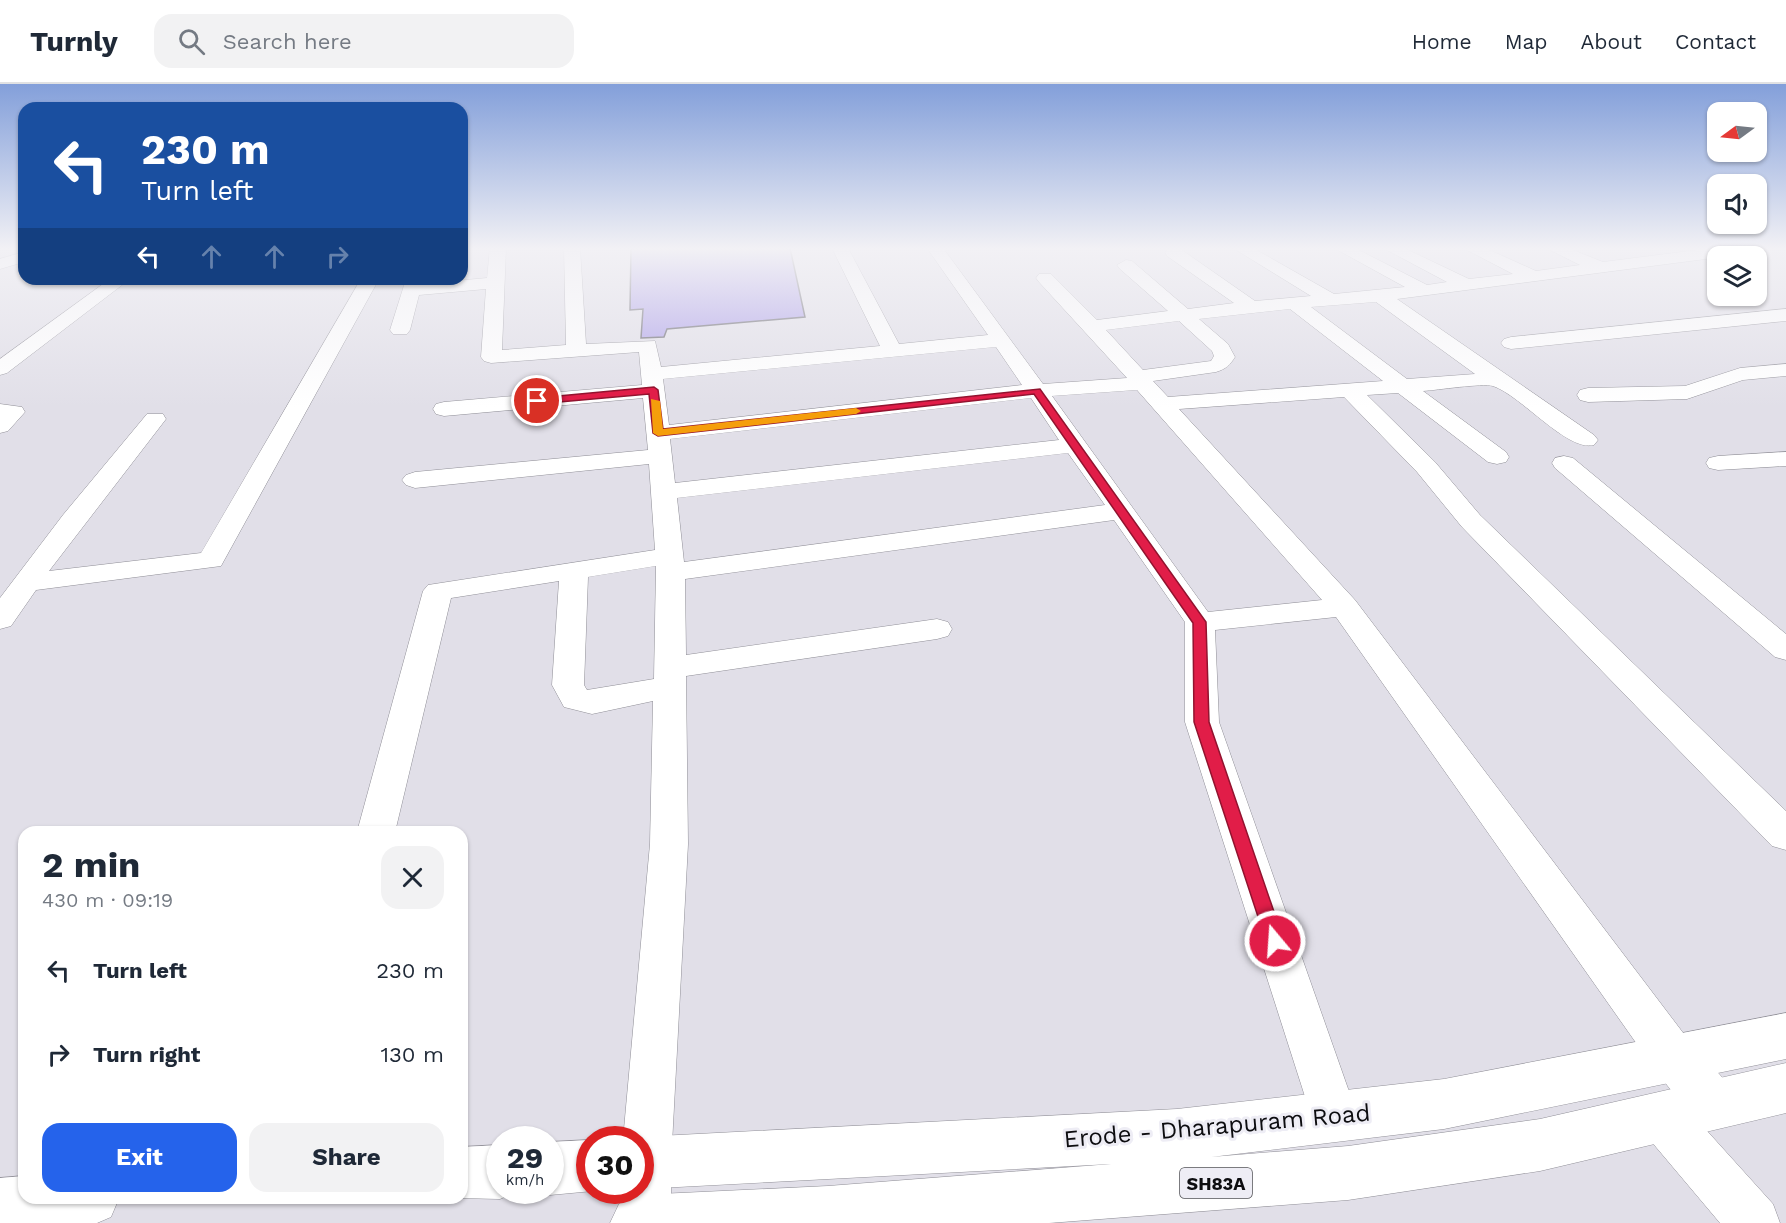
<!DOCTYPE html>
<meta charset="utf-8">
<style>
body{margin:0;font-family:"Work Sans",sans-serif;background:#f2f2f3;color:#1f2937;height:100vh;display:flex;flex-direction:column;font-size:22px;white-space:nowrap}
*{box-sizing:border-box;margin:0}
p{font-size:20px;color:#747a83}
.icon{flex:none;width:33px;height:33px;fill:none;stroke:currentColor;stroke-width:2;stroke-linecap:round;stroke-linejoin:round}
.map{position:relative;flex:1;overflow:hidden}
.drawer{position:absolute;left:18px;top:742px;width:450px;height:378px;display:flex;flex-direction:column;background:#fff;border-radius:18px;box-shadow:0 2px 4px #0004}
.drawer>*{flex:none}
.guide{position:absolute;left:18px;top:18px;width:450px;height:183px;border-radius:18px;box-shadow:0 2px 4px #0004;background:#1a4fa0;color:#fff;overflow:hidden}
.needle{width:39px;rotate:255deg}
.tools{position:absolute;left:1707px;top:18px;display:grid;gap:12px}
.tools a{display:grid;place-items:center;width:60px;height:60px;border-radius:12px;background:#fff;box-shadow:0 2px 4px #0004;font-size:30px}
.speed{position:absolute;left:486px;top:1042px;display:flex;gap:12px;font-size:30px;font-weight:700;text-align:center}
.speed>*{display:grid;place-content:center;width:78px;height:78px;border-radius:50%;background:#fff;box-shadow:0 2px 4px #0004;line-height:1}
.speed small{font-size:15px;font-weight:400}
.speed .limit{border:9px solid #d22;background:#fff;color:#111}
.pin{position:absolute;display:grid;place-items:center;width:51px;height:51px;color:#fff;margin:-26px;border:3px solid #fff;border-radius:50%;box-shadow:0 2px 6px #0007}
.me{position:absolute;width:66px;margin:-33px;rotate:342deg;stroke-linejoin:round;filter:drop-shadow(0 0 4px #0008)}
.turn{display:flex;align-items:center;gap:21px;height:126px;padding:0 24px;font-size:27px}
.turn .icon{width:78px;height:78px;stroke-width:2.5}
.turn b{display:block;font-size:42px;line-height:51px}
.lanes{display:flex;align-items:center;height:57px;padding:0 24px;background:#0003;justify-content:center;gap:30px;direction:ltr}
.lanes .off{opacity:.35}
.round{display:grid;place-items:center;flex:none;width:63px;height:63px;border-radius:18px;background:#f2f2f3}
.overview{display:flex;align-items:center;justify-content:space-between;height:102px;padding:0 24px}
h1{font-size:36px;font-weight:700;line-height:45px}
.button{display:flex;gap:12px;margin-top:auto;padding:12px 24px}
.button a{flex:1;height:69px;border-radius:18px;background:#2563eb;color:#fff;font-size:24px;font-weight:700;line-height:69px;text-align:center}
.button a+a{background:#f2f2f3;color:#1f2937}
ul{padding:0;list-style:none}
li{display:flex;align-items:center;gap:18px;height:84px;padding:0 24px}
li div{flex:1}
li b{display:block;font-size:22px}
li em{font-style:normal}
header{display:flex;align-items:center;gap:36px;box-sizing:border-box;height:84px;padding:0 30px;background:#fff;border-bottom:2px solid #e0e1e3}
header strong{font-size:28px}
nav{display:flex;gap:33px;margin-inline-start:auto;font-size:21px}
.search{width:420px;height:54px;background:#f2f2f3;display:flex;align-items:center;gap:15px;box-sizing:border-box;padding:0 21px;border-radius:18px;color:#747a83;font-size:22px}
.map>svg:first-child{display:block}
</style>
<header>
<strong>Turnly</strong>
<div class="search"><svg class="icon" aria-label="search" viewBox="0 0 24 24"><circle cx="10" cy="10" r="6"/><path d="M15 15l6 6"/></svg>Search here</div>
<nav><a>Home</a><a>Map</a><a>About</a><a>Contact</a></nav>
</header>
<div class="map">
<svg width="1786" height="1139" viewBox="0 0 1786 1139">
<rect width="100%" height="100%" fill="#e1dfe8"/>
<!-- building -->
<path fill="#aea1e9" stroke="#66656d" stroke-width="1.5" d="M631 164H790L805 233 667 245 664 253 641 254 643 225 630 226Z"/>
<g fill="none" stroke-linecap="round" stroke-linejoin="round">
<defs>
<path id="minor" d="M490 164H506L502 266 566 261 564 164H580L586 260 655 257 661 283 880 262 832 164H848L899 260 988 251 927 164H943L1043 300 1127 294 1039 198 1036 194 1039 190H1051L1097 236 1168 227 1120 185 1117 181 1126 176 1132 177 1188 225 1234 219 1167 172 1165 168 1169 164H1179L1255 217 1311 212 1233 164H1253L1334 210 1405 203 1334 164H1355L1427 201 1447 198 1383 164H1404L1469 195 1513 190 1463 164H1485L1536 187 1580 181 1546 164H1568L1603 178 1713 164H1760L1752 169 1397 215 1594 351 1598 356 1594 361C1567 368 1522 312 1493 302 1482 299 1438 306 1423 307L1506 368 1509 373 1506 378 1497 380 1488 378 1398 309 1367 311 1435 378 1480 431 1786 727V766L1772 762 1462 443 1417 388 1344 313 1179 325 1355 516 1690 958 1731 1003 1738 1020 1731 1037 1714 1044 1699 1038 1773 1120 1780 1139H1720L1645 1050 1638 1033 1645 1016 1662 1009 1680 1017 1658 990 1336 533 1215 546 1219 638 1358 1033 1351 1050 1334 1057 1317 1050 1185 638V538L1114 436 685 495 686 571 937 535 948 538 952 545 948 552 937 555 686 592 688 760 671 1079V1139H619L620 1107H640V1056H623L650 760 653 617 592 630 564 623 552 601 559 497 451 514 395 748H357L423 507 428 501 655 466 649 380 415 404 406 401 402 396 406 391 415 388 648 366 643 314 444 332 436 330 433 325 436 320 444 318 642 301 639 268 491 279 484 277 481 273 486 205 419 211 410 246 407 250H393L390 246 406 195H424L423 200 487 194ZM1376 218 1475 290 1407 295 1311 223ZM1290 225 1383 297 1168 313 1153 297 1216 288C1226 285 1230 281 1235 273L1228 260 1199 235ZM1179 237 1212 267 1214 272 1211 277 1143 286 1106 246ZM996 263 1022 301 669 341 663 295ZM1137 306 1322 516 1208 528 1052 312ZM1031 314 1059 356 675 399 670 355ZM1068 369 1105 421 684 478 677 414ZM656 482 654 595 587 606 584 601 588 493Z
M24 168V178L0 185V175Z
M110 195H124L126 198 7 289 0 291V275Z
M361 195H379L221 482 36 506 11 542 0 545V514L63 431 147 330H163L166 335 49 487 201 469Z
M1786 225V237L1511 265 1504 263 1501 259 1504 255 1511 253Z
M1786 280V292L1743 296 1687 315 1588 318 1580 316 1577 311 1580 306 1588 304 1685 302 1740 284Z
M0 320 22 323 25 328 8 347 0 349Z
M1786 368V382L1718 386 1709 384 1706 379 1709 374 1718 372Z
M1564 372 1573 374 1786 550V576L1775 573 1555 384 1552 379 1555 374Z"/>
<path id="primary" d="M1786 929V975L1444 1045 1211 1073 1348 1062 1540 1035 1786 979V1029L1540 1087 1348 1116 1049 1139H610L619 1120 638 1111 828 1102 1111 1080 640 1105V1056H632L640 1053 1177 1025 1444 995Z
M590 1056V1107H593L550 1111 539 1107H550V1058Z
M500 1061V1107H518L500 1115 457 1114H462V1063Z
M24 1092V1114H119L111 1133 97 1139H0V1094Z"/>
</defs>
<!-- minor casing -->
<use href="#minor" stroke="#8f8e96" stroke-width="1"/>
<!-- primary casing -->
<use href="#primary" stroke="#8f8e96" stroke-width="1"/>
<!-- minor -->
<use href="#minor" fill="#fff" fill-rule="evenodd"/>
<!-- primary -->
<use href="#primary" fill="#fff" fill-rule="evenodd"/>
</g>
<!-- sky -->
<linearGradient id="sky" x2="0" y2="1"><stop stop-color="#839fda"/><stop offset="0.51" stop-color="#f2f1f5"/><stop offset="1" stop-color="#f2f1f5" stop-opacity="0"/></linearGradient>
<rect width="1786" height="323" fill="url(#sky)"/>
<!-- route -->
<path fill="#e11d48" stroke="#92132f" stroke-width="1.5" d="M654 303 658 306 663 345 1040 305 1206 538 1209 638 1284 857 1281 863 1275 865 1269 863 1266 857 1194 638 1193 539 1034 310 658 352 653 349 649 310 537 320 532 317 537 314Z"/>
<!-- slow -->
<path fill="#f59e0b" d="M651 315 660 317 663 345 856 324 861 327 856 330 658 352 653 349Z"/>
<g text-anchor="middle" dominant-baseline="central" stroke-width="6" stroke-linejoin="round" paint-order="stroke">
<!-- shield labels -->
<rect fill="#eeedf5" stroke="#505055" stroke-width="1.5" x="1180" y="1084" width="72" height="30" rx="4.5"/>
<g font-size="18" font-weight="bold" fill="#0d0d10">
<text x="1216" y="1099">SH83A</text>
</g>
<!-- near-street labels -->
<g font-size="24" fill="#0d0d10" stroke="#eeedf5">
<text transform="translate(1217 1042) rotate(-5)">Erode - Dharapuram Road</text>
</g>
</g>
</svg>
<div class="tools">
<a><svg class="needle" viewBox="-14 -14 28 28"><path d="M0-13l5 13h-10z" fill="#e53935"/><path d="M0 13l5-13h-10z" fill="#747a83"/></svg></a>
<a><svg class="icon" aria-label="sound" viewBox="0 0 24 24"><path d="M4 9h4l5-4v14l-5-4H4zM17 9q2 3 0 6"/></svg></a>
<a><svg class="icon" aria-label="layers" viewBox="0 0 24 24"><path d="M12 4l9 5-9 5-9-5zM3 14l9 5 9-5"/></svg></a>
</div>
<div class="speed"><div>29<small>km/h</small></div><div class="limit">30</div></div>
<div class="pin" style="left:537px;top:317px;background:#d93025"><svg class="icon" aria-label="arrive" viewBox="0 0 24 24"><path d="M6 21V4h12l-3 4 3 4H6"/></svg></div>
<svg class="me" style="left:1275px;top:857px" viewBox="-20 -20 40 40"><circle r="17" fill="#e11d48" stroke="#fff" stroke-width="3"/><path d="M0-11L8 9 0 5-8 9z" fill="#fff"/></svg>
<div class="guide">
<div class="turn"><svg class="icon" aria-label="left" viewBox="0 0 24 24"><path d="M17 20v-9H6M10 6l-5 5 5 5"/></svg><div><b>230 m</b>Turn left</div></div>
<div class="lanes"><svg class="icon" aria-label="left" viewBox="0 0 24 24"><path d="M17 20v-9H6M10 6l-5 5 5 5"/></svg><svg class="icon off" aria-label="ahead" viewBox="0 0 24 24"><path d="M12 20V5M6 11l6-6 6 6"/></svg><svg class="icon off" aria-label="ahead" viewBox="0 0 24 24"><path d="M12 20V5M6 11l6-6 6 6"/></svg><svg class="icon off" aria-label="right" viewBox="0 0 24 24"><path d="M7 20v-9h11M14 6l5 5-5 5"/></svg></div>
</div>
<section class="drawer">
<div class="overview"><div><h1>2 min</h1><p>430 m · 09:19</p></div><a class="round"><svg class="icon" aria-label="close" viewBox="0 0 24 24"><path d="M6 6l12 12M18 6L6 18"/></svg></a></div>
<ul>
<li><svg class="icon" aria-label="left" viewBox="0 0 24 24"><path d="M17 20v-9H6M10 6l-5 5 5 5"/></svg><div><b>Turn left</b></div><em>230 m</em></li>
<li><svg class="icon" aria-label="right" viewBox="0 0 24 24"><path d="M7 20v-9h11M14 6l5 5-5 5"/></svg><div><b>Turn right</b></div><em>130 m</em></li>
</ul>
<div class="button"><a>Exit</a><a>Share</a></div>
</section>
</div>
